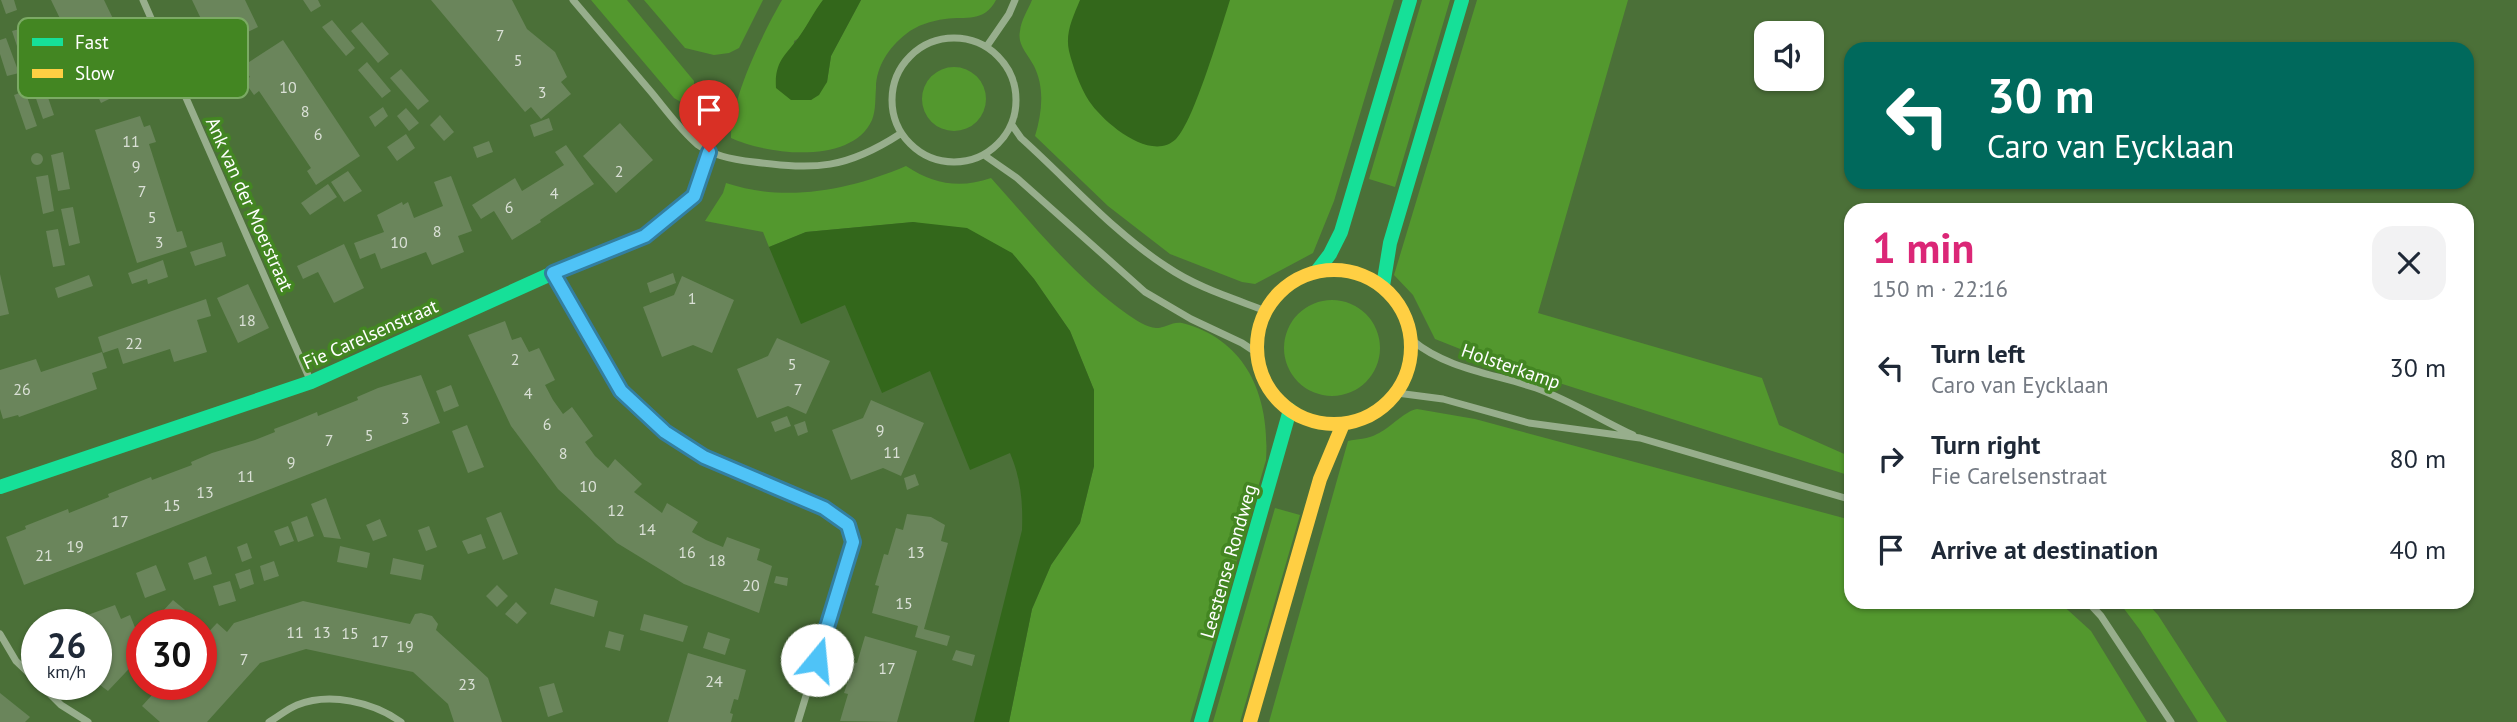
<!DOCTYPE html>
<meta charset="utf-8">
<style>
body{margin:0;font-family:"PT Sans",sans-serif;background:#f2f2f3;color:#1f2937;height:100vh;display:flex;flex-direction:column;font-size:26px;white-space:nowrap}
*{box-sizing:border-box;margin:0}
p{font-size:23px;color:#747a83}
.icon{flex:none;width:38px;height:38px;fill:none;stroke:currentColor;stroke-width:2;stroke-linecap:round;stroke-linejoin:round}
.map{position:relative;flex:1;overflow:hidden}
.drawer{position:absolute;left:1844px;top:203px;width:630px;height:406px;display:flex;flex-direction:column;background:#fff;border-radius:21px;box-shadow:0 2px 5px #0004}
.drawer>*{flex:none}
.hud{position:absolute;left:1844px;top:42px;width:630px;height:147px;border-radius:21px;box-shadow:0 2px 5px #0004;background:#00695c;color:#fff;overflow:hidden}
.tools{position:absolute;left:1754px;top:21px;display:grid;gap:14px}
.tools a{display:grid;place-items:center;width:70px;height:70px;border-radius:14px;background:#fff;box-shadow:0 2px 5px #0004;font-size:35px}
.speed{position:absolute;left:21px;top:609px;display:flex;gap:14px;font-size:35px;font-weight:700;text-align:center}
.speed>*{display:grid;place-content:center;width:91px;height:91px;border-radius:50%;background:#fff;box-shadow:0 2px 5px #0004;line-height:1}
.speed small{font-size:18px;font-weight:400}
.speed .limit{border:10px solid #d22;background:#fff;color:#111}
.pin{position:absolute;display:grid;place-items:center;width:60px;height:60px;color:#fff;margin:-72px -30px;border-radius:50% 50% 50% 0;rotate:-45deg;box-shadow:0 0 7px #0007}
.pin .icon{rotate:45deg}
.me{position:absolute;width:77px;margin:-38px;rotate:17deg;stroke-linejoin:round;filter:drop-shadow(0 0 5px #0008)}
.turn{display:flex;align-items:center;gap:24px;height:147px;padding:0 28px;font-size:32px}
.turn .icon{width:91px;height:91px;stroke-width:2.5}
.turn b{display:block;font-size:49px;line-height:60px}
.round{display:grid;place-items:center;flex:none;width:74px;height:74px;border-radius:21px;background:#f2f2f3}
.head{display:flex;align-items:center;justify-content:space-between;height:119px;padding:0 28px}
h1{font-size:42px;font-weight:700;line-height:52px;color:#db2777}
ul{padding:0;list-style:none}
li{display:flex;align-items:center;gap:21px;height:91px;padding:0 28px}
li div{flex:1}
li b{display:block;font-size:26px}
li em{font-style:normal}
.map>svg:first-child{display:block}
</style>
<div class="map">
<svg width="2517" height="722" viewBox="0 0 2517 722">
<rect width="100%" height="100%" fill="#4b7038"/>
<!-- green -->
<path fill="#53982e" d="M591 0H627L694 81V89L688 101 681 102 674 98Z
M644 0H763L739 48 729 53 714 55 685 48Z
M782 0H823L799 38 794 41 791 100H811L827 82 831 56 861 0H996C984 23 966 16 945 19 931 21 917 25 906 34 889 47 876 67 876 88 875 99 876 110 872 120 852 165 768 155 731 138 731 98 762 35 782 0Z
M1032 0H1394L1334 201 1313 253 1255 284 1242 282 1170 254 1108 206 1035 136C1042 113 1045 88 1034 66 1028 54 1017 45 1020 31 1021 20 1028 10 1032 0Z
M1422 0H1450L1395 187 1369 179Z
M1477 0H1628L1538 313 1762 378 1779 425 1851 457V476L1493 362 1435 339 1413 295 1394 275Z
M922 99a32 32 0 1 1 64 0a32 32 0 1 1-64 0Z
M906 166C933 184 960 189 991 178 1034 226 1074 276 1127 314 1134 319 1148 328 1156 328 1165 328 1173 321 1182 323 1248 340 1270 398 1266 460L1190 722H1009L1032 609 1051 565 1080 523 1094 466V390L1070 331 1034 279 1012 253 914 222 806 232 769 247 763 232 705 221 723 193 726 183C786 203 850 190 906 166Z
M1284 348a48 48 0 1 1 96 0a48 48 0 1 1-96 0Z
M1417 409 1475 419 1851 520 1852 602H2059L2091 631 2147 722H1269L1348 441C1357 439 1368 439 1377 434 1389 429 1406 410 1417 409Z
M1275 508 1300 515 1240 722H1213Z
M2119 602H2146L2158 615 2227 722H2198L2140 630Z"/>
<!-- water -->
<path fill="#33671b" d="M823 0H861L831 56 827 82 819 95 811 100H791L776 88C774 59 788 54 801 34 809 23 814 11 823 0Z
M1080 0H1230C1221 28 1194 121 1176 139 1151 163 1104 123 1089 101 1080 87 1073 67 1069 51 1065 33 1073 17 1080 0Z
M913 222 967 228 1012 253 1034 279 1070 331 1094 390V466L1080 523 1051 565 1032 609 1009 722H974L1022 530C1023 502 1021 479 1010 453L970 470 930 371 882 393 845 305 801 324 769 247 806 232Z"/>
<!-- building -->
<path fill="#6a855b" d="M1 0H14L17 10 6 14Z
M51 0H104L131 56 137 52 145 68 138 71 144 82 101 103Z
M192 0H245L258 27 215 48 209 37 203 40 195 24 202 21Z
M303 0H318L321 6 311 12Z
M431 0H512L527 29 555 52 567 77 561 82 571 94 541 119 531 107 525 112Z
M332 20 355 48 346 56 322 27Z
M362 22 389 54 378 63 351 31Z
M23 28 35 62 24 67 12 31Z
M6 38 19 73 7 76 0 54V40Z
M283 40 360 156 316 185 307 171 311 168 259 91 254 95 244 81 250 77 243 66Z
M367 62 391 91 382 98 358 70Z
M401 69 429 101 418 110 390 78Z
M42 80 54 115 43 119 31 84Z
M25 91 37 126 26 130 14 95Z
M383 107 388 116 375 127 369 117Z
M406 108 419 123 409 131 397 116Z
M440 115 454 132 444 141 430 125Z
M140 116 144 127 150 125 156 142 149 144 177 232 182 231 187 247 137 263 95 130Z
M549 118 553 130 534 137 530 125Z
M620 123 653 160 616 193 583 156Z
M406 134 415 148 397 161 387 147Z
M489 141 493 152 477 158 473 147Z
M566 145 594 184 540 220 541 222 512 240 494 211 481 219 472 205 515 178 522 191 564 165 555 152Z
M63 152 70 189 58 191 51 155Z
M31 159a6 6 0 1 1 12 0a6 6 0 1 1-12 0Z
M348 171 362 191 344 202 331 182Z
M48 175 54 211 43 214 36 177Z
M451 176 472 231 458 236 464 252 432 265 426 252 381 269 375 253 360 259 354 243 384 232 377 215 402 202 403 205 408 202 414 218 443 206 434 182Z
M328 184 337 197 310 215 301 203Z
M73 207 80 243 69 246 61 209Z
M58 229 65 265 53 267 46 231Z
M222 242 226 256 195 266 190 252Z
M344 244 364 288 334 303 318 272 303 279 297 266Z
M163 260 168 277 148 284 147 279 132 284 128 273Z
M673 273 676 283 650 293 647 283Z
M0 274 9 314 0 316Z
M89 275 93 286 58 298 55 288Z
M682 276 734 300 712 353 693 345 662 357 643 307 674 295Z
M248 284 269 328 238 343 217 298Z
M206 299 211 316 197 320 207 352 174 362 170 349 123 364 118 348 103 353 98 337Z
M505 321 512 340 521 337 529 352 539 348 555 380 545 385 553 400 563 414 572 407 593 436 585 442 595 456 608 468 615 459 642 484 634 492 662 513 667 503 698 522 692 532 706 540 723 547 727 537 760 549 757 560 772 566 759 613 684 584 617 543 558 489 511 426 468 335Z
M777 338 830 361 806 414 788 406 757 418 737 369 768 356Z
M102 352 107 368 92 373 97 389 19 417 18 415 3 419 0 409V370L36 359 41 372Z
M421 375 440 423 24 585 6 537 26 529 25 526 68 509 69 513 109 497 108 494 151 477 152 480 192 465 191 462 212 453 255 440 275 432 274 429 295 421 317 412 318 416 358 400 357 397 378 388Z
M451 385 459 406 444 412 436 391Z
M871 400 924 423 901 476 883 468 851 480 832 430 863 418Z
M787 416 791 426 775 432 771 422Z
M805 421 808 432 798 436 794 425Z
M467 425 484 467 468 473 452 431Z
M915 474 919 485 907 490 904 478Z
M326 498 341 539 324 537 311 504Z
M501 512 518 554 503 560 486 518Z
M907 514 931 517 945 525 941 541 948 543 924 629 950 636 947 646 915 637 918 626 872 613 879 586 875 585 884 554 888 555 896 528 903 530Z
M307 516 314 536 298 542 291 522Z
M380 519 387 536 373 541 366 525Z
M288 526 294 541 280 546 274 531Z
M429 526 437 547 426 551 418 530Z
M481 534 486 548 468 554 462 541Z
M247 543 252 558 242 562 237 547Z
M340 546 370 553 367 568 337 562Z
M206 556 212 574 194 580 188 563Z
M393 558 424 565 421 580 390 574Z
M274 561 279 576 264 581 260 566Z
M156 565 166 590 145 598 136 573Z
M250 569 254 584 240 589 235 574Z
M776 576 788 578 787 586 774 583Z
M230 581 236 601 219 606 213 586Z
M497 585 508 596 497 607 486 596Z
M555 588 598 601 594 617 550 604Z
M173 600 185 610 171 625H154L152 623Z
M303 601 410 624 415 614 421 613 432 616 438 624 436 630 488 678 502 722H454L448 704 413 672 306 649 260 663 207 722H160L142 706 162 684H201V660L208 652 201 646V640L217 623 227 632 234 623Z
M516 602 527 613 517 624 505 614Z
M115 605 121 619 130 615 136 630 138 628 142 631V655L108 691 96 682V672L104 664 96 644V625H89L85 616Z
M644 614 688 626 683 642 640 630Z
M609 631 624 635 620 651 605 647Z
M708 632 730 639 725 655 703 648Z
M865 636 917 651 897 722 840 721 848 694 844 693 849 678 853 662 857 663Z
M956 650 975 655 972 666 952 660Z
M688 653 746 670 738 700 734 699 730 713 733 714 731 722H668Z
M554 683 563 712 548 717 539 687Z
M0 693 30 717 25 722H0Z"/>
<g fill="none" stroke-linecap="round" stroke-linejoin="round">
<!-- street -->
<path stroke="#97ae8c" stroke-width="7" d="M143 0 311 382
M573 0C599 31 626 62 652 93 666 110 681 131 698 145 713 156 735 160 754 162 816 170 846 169 900 134
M892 100a62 62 0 1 1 124 0a62 62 0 1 1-124 0Z
M987 46 1009 14 1015 0
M1012 125 1021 138C1069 181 1113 232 1167 267 1196 287 1232 298 1266 311
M984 155 1017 178 1145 292 1191 319 1242 343 1257 353
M553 273 621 391 665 432 704 456 824 508 848 525 853 542 798 722
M1412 340C1446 369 1495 374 1536 388 1569 400 1601 420 1633 435
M1397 393 1443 399 1529 423 1640 438 1852 500
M2088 602 2101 616 2171 722
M0 634 16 661 37 681
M40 684 61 705 88 722
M269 722C278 717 287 709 297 705 330 692 373 702 401 722"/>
<!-- fast -->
<path stroke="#16e098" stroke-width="14" d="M1317 271 1330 254 1341 232 1410 0
M1383 286 1390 243 1462 0
M0 487 311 382 553 273 645 236 694 196 709 152
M1201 722 1290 410"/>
<!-- slow -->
<path stroke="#ffcf43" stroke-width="14" d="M1257 347a77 77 0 1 1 154 0a77 77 0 1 1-154 0Z
M1250 722 1320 479 1343 424"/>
</g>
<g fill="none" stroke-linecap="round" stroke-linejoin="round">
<defs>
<path id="route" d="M709 152 694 196 645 236 553 273 621 391 665 432 704 457 824 508 848 525 853 542 817 660"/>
</defs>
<!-- route casing -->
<use href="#route" stroke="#337fa1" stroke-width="18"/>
<!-- route -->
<use href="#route" stroke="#4fc3f7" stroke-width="12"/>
</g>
<g text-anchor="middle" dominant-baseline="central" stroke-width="7" stroke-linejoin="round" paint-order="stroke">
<!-- number labels -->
<g font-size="16" fill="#dae0d6">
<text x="500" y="35">7</text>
<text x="518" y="60">5</text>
<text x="288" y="87">10</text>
<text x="542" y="92">3</text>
<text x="305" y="111">8</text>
<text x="318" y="134">6</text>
<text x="131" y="141">11</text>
<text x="136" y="166">9</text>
<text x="619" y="171">2</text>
<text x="142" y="191">7</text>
<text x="554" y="193">4</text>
<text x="509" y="207">6</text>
<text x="152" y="217">5</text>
<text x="437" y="231">8</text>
<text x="159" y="242">3</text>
<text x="399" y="242">10</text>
<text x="692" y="298">1</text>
<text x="247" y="320">18</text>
<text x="134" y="343">22</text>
<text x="515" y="359">2</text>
<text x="792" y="364">5</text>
<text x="22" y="389">26</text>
<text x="798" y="389">7</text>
<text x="528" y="393">4</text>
<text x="405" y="418">3</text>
<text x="547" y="424">6</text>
<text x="880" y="430">9</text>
<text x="369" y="435">5</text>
<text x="329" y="440">7</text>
<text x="892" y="452">11</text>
<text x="563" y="453">8</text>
<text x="291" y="462">9</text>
<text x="246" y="476">11</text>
<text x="588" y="486">10</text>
<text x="205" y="492">13</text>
<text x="172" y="505">15</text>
<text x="616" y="510">12</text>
<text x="120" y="521">17</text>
<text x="647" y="529">14</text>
<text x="75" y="546">19</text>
<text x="687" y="552">16</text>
<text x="916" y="552">13</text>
<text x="44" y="555">21</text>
<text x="717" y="560">18</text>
<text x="751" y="585">20</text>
<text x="904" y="603">15</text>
<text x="295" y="632">11</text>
<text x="322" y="632">13</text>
<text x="350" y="633">15</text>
<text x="380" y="641">17</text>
<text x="405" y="646">19</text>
<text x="244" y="659">7</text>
<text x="887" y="668">17</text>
<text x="714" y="681">24</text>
<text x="467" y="684">23</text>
</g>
<!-- street labels -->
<g font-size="19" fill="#fff" stroke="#438622">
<text transform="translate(250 204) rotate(66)">Ank van der Moerstraat</text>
<text transform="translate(370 334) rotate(-24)">Fie Carelsenstraat</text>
<text transform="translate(1511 366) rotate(19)">Holsterkamp</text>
<text transform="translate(1228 561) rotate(-74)">Leestense Rondweg</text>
</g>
</g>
<!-- legend -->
<rect x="18" y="18" width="230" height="80" rx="10" fill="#438622" stroke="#7baa64" stroke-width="2"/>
<rect x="32" y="38" width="31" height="8" fill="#16e098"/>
<rect x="32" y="69" width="31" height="9" fill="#ffcf43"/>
<g font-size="19" fill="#fff">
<text x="75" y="49">Fast</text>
<text x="75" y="80">Slow</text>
</g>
</svg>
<div class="tools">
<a><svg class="icon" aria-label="sound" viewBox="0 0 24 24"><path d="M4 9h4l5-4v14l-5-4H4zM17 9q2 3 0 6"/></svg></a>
</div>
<div class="speed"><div>26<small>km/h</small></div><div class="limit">30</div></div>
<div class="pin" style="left:709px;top:152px;background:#d93025"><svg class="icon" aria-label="arrive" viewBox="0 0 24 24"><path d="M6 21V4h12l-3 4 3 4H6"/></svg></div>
<svg class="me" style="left:817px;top:660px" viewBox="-20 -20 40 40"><circle r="19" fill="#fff"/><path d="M0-13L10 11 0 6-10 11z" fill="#4fc3f7"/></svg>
<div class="hud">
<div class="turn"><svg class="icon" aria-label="left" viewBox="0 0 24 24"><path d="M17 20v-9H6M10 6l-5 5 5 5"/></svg><div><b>30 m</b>Caro van Eycklaan</div></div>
</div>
<section class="drawer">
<div class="head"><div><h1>1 min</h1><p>150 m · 22:16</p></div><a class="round"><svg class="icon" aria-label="close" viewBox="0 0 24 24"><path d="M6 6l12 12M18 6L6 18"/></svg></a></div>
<ul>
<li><svg class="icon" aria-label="left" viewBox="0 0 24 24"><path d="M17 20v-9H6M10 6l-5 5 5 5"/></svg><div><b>Turn left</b><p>Caro van Eycklaan</p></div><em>30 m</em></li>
<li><svg class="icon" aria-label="right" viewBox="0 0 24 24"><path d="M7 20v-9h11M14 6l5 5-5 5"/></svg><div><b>Turn right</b><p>Fie Carelsenstraat</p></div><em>80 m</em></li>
<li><svg class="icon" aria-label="arrive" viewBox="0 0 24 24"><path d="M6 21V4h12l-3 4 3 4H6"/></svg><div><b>Arrive at destination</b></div><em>40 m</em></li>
</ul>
</section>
</div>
